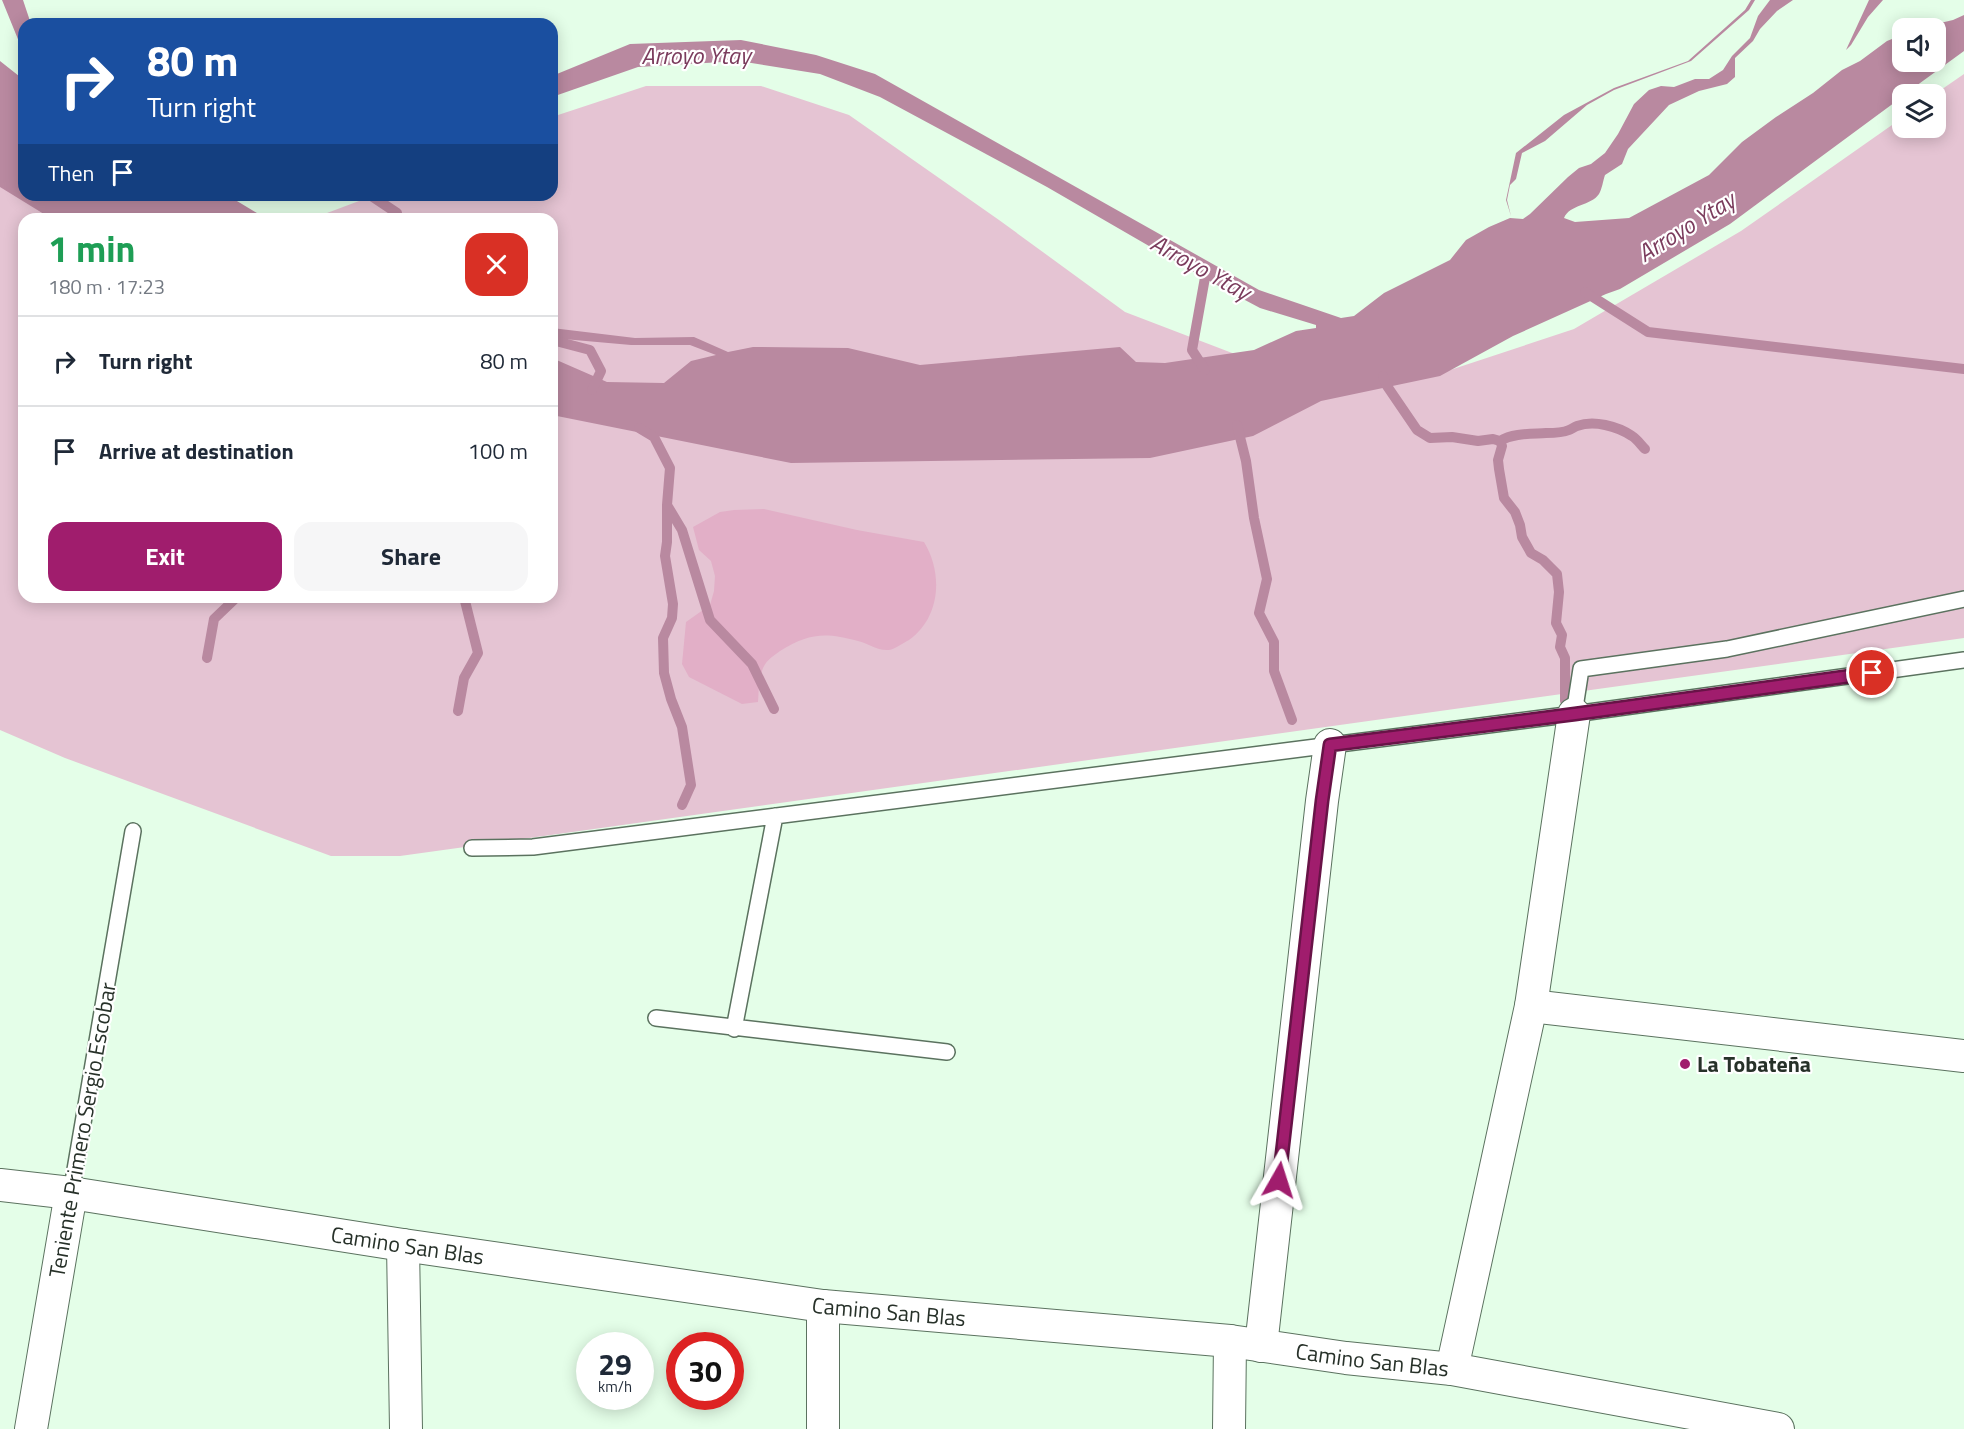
<!DOCTYPE html>
<meta charset="utf-8">
<style>
body{margin:0;font-family:"Titillium Web",sans-serif;background:#f6f6f7;color:#1f2937;height:100vh;display:flex;flex-direction:column;font-size:22px;white-space:nowrap}
*{box-sizing:border-box;margin:0}
p{font-size:20px;color:#747a83}
.icon{flex:none;width:33px;height:33px;fill:none;stroke:currentColor;stroke-width:2;stroke-linecap:round;stroke-linejoin:round}
.map{position:relative;flex:1;overflow:hidden}
.side{position:absolute;left:18px;top:213px;width:540px;height:390px;display:flex;flex-direction:column;background:#fff;border-radius:18px;box-shadow:0 3px 15px #0003}
.side>*{flex:none}
.hud{position:absolute;left:18px;top:18px;width:540px;height:183px;border-radius:18px;box-shadow:0 3px 15px #0003;background:#1a4fa0;color:#fff;overflow:hidden}
.tools{position:absolute;left:1892px;top:18px;display:grid;gap:12px}
.tools a{display:grid;place-items:center;width:54px;height:54px;border-radius:12px;background:#fff;box-shadow:0 3px 15px #0003;font-size:30px}
.speed{position:absolute;left:576px;top:1332px;display:flex;gap:12px;font-size:30px;font-weight:700;text-align:center}
.speed>*{display:grid;place-content:center;width:78px;height:78px;border-radius:50%;background:#fff;box-shadow:0 3px 15px #0003;line-height:1}
.speed small{font-size:15px;font-weight:400}
.speed .limit{border:9px solid #d22;background:#fff;color:#111}
.pin{position:absolute;display:grid;place-items:center;width:51px;height:51px;color:#fff;margin:-26px;border:3px solid #fff;border-radius:50%;box-shadow:0 2px 6px #0007}
.me{position:absolute;width:66px;margin:-33px;rotate:6deg;stroke-linejoin:round;filter:drop-shadow(0 0 4px #0008)}
.turn{display:flex;align-items:center;gap:21px;height:126px;padding:0 30px;font-size:27px}
.turn .icon{width:78px;height:78px;stroke-width:2.5}
.turn b{display:block;font-size:42px;line-height:51px}
.then{display:flex;align-items:center;height:57px;padding:0 30px;background:#0003;gap:12px;font-size:22px}
.round{display:grid;place-items:center;flex:none;width:63px;height:63px;border-radius:18px;background:#f6f6f7}
.headline{display:flex;align-items:center;justify-content:space-between;height:102px;padding:0 30px}
h1{font-size:36px;font-weight:700;line-height:45px;color:#1e9e55}
.primary-button{display:flex;gap:12px;margin-top:auto;padding:12px 30px}
.primary-button a{flex:1;height:69px;border-radius:18px;background:#a01d6d;color:#fff;font-size:24px;font-weight:700;line-height:69px;text-align:center}
.primary-button a+a{background:#f6f6f7;color:#1f2937}
ul{padding:0;list-style:none}
li{display:flex;align-items:center;gap:18px;height:90px;padding:0 30px;border-top:2px solid #e0e1e3}
li div{flex:1}
li b{display:block;font-size:22px}
li em{font-style:normal}
.map>svg:first-child{display:block}
</style>
<div class="map">
<svg width="1964" height="1429" viewBox="0 0 1964 1429">
<rect width="100%" height="100%" fill="#e4fee8"/>
<!-- green -->
<path fill="#e5c4d3" d="M1964 74V638L400 856H331L65 758 0 730V92L24 195 230 219H24V597H552V219H311L375 195H552V117L646 86H761L849 115 999 220 1125 312 1274 369 1435 375 1574 329 1741 231 1902 118V128H1935V94Z"/>
<!-- forest -->
<path fill="#e2afc7" d="M764 509 857 530 924 542C943 573 941 617 909 640 903 643 895 649 889 650 877 651 868 643 858 641 825 632 809 633 780 651 772 657 765 661 762 671 758 680 759 693 758 702L742 704 689 677 682 664 686 622 710 605 714 591 715 576 711 561 699 550 693 527 720 512 734 510Z"/>
<!-- water -->
<path fill="#b989a0" d="M2 0H23L31 24H24V54Z
M1751 0H1755L1749 10 1691 61 1614 90 1587 105 1545 141 1522 153 1516 179 1510 185 1507 200 1511 216 1506 200 1516 153 1564 115 1614 88 1688 61 1745 10Z
M1770 0H1793L1777 11 1760 29 1753 41 1735 58V77L1727 84 1699 91 1669 105 1628 149 1622 164 1605 175C1603 181 1602 189 1599 194 1591 206 1570 204 1564 218L1575 222 1629 218 1709 175 1742 142 1776 117 1813 93 1842 70 1860 61 1887 41 1902 35V62H1935V28H1919L1953 20 1964 15V51L1905 94H1902V97L1730 224 1620 289 1606 294 1513 336 1440 376 1321 401 1253 436 1150 458 791 463 552 415V358L607 382 664 383 691 361 716 355 690 345H631L552 338V328L635 338 694 337 728 352 753 347 848 348 920 365 1120 347 1136 362 1165 363 1254 350 1296 331 1316 328V325L1260 308 1213 283 1047 187 880 97 820 74 739 61 638 67 552 97V76L630 44 741 40 816 55 875 74 1259 290 1341 318 1354 316 1384 293 1450 260 1466 240 1489 227 1510 218 1523 219 1530 214 1568 177 1579 168 1591 164 1605 153 1618 134 1634 104 1649 90 1661 86 1674 87 1695 79H1709L1723 70 1732 56 1750 38 1758 16Z
M1869 0H1883L1868 17 1851 45 1846 50Z
M0 61 24 80V195H227L267 219H52L0 187Z"/>
<g fill="none" stroke-linecap="round" stroke-linejoin="round">
<!-- stream -->
<path stroke="#b989a0" stroke-width="10" d="M370 195 397 213 396 219
M1585 292 1648 332 1964 369
M552 340 590 350 601 371 592 390
M1205 370 1192 350 1206 272
M1383 376 1387 386 1417 430 1430 438 1452 437 1478 441 1493 439 1500 441 1502 446 1498 460 1499 469 1504 498 1515 512 1520 525 1522 537 1531 553 1543 560 1557 574 1559 592 1556 623 1562 635 1560 647 1565 658V701
M1237 425 1246 461 1254 518 1267 579 1259 613 1274 642V671L1292 720
M639 428 654 437 670 468 667 505 682 530 710 620 752 664 774 709
M1500 441C1513 433 1531 434 1546 433 1553 433 1562 433 1569 430 1572 429 1574 427 1577 426 1594 420 1617 426 1632 436 1637 439 1641 445 1645 449
M667 505V542L665 556 673 604 672 618 663 638 664 673 671 699 682 727 691 785 682 805
M207 658 214 619 237 597
M458 711 464 678 478 653 464 597"/>
<defs>
<path id="lane" d="M1574 714 1581 669 1727 649 1964 599
M472 848 533 847 1574 714 1964 660
M656 1018 947 1052
M734 1029 775 816
M71 1193 133 831"/>
<g id="street">
<path d="M1531 1006 1964 1056"/>
<path id="s1" d="M0 1185 71 1193 403 1245 823 1306 1230 1341 1346 1358 1452 1369 1778 1429"/>
<path d="M403 1245 406 1429"/>
<path d="M823 1306V1429"/>
<path d="M1261 1346 1322 801 1330 745"/>
<path d="M1452 1369 1531 1006 1574 714"/>
<path d="M31 1429 71 1193"/>
<path d="M1229 1429 1230 1341"/>
</g>
</defs>
<!-- lane casing -->
<use href="#lane" stroke="#5b725f" stroke-width="18"/>
<!-- street casing -->
<use href="#street" stroke="#5b725f" stroke-width="34"/>
<!-- lane -->
<use href="#lane" stroke="#fff" stroke-width="15"/>
<!-- street -->
<use href="#street" stroke="#fff" stroke-width="32"/>
</g>
<g fill="none" stroke-linecap="round" stroke-linejoin="round">
<defs>
<path id="route" d="M1279 1180 1322 801 1330 745 1575 714 1872 673"/>
</defs>
<!-- route casing -->
<use href="#route" stroke="#681347" stroke-width="15"/>
<!-- route -->
<use href="#route" stroke="#a01d6d" stroke-width="10"/>
</g>
<!-- markers -->
<circle fill="#a01d6d" stroke="#fff" stroke-width="2" cx="1685" cy="1064" r="6"/>
<g text-anchor="middle" dominant-baseline="central" stroke-width="4.5" stroke-linejoin="round" paint-order="stroke">
<!-- poi labels -->
<g font-size="22" font-weight="bold" fill="#273129" stroke="#fff" text-anchor="start">
<text x="1697" y="1064">La Tobateña</text>
</g>
<!-- street labels -->
<g font-size="22" fill="#273129" stroke="#fff">
<text transform="translate(82 1130) rotate(-80)">Teniente Primero Sergio Escobar</text>
<text stroke="none"><textPath href="#s1" startOffset="412">Camino San Blas</textPath></text>
<text stroke="none"><textPath href="#s1" startOffset="898">Camino San Blas</textPath></text>
<text stroke="none"><textPath href="#s1" startOffset="1384">Camino San Blas</textPath></text>
</g>
<!-- water labels -->
<g font-size="24" font-style="italic" fill="#7b3c5d" stroke="#fff">
<text x="696" y="55">Arroyo Ytay</text>
<text transform="translate(1686 226) rotate(-32)">Arroyo Ytay</text>
<text transform="translate(1201 267) rotate(29)">Arroyo Ytay</text>
</g>
</g>
</svg>
<div class="tools">
<a><svg class="icon" aria-label="sound" viewBox="0 0 24 24"><path d="M4 9h4l5-4v14l-5-4H4zM17 9q2 3 0 6"/></svg></a>
<a><svg class="icon" aria-label="layers" viewBox="0 0 24 24"><path d="M12 4l9 5-9 5-9-5zM3 14l9 5 9-5"/></svg></a>
</div>
<div class="speed"><div>29<small>km/h</small></div><div class="limit">30</div></div>
<div class="pin" style="left:1872px;top:673px;background:#d93025"><svg class="icon" aria-label="arrive" viewBox="0 0 24 24"><path d="M6 21V4h12l-3 4 3 4H6"/></svg></div>
<svg class="me" style="left:1279px;top:1180px" viewBox="-20 -20 40 40"><path d="M0-17L14 15 0 8-14 15z" fill="#a01d6d" stroke="#fff" stroke-width="4"/></svg>
<div class="hud">
<div class="turn"><svg class="icon" aria-label="right" viewBox="0 0 24 24"><path d="M7 20v-9h11M14 6l5 5-5 5"/></svg><div><b>80 m</b>Turn right</div></div>
<div class="then">Then<svg class="icon" aria-label="arrive" viewBox="0 0 24 24"><path d="M6 21V4h12l-3 4 3 4H6"/></svg></div>
</div>
<section class="side">
<div class="headline"><div><h1>1 min</h1><p>180 m · 17:23</p></div><a class="round" style="background:#d93025;color:#fff"><svg class="icon" aria-label="close" viewBox="0 0 24 24"><path d="M6 6l12 12M18 6L6 18"/></svg></a></div>
<ul>
<li><svg class="icon" aria-label="right" viewBox="0 0 24 24"><path d="M7 20v-9h11M14 6l5 5-5 5"/></svg><div><b>Turn right</b></div><em>80 m</em></li>
<li><svg class="icon" aria-label="arrive" viewBox="0 0 24 24"><path d="M6 21V4h12l-3 4 3 4H6"/></svg><div><b>Arrive at destination</b></div><em>100 m</em></li>
</ul>
<div class="primary-button"><a>Exit</a><a>Share</a></div>
</section>
</div>
